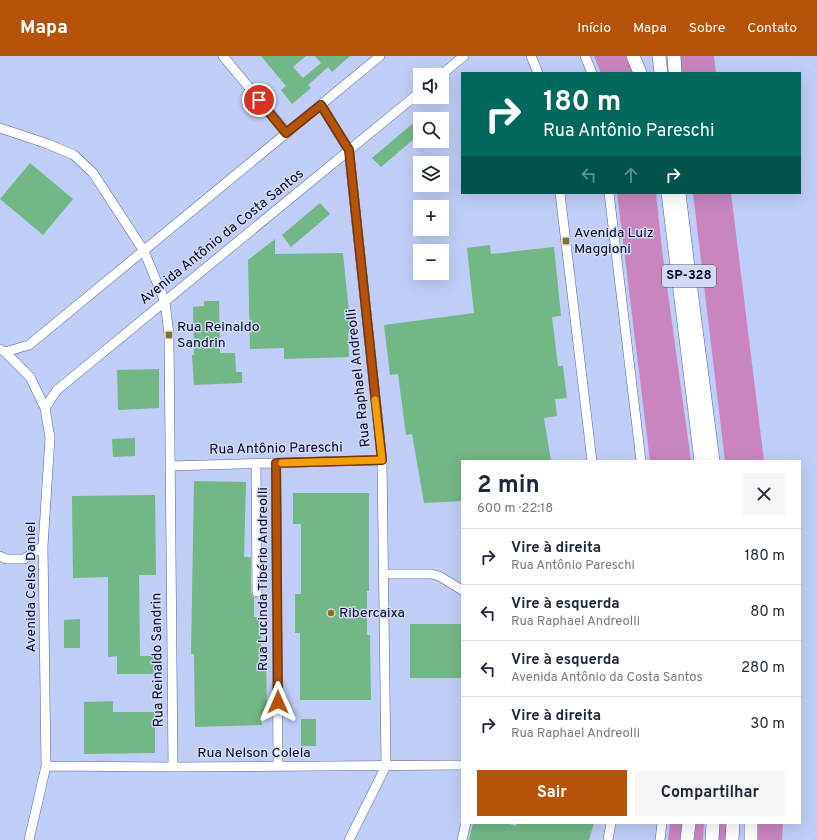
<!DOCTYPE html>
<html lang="pt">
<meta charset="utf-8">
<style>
body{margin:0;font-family:Overpass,sans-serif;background:#f6f6f7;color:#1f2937;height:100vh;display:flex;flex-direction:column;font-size:15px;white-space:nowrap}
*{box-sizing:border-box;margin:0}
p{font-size:13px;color:#747a83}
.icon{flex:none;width:22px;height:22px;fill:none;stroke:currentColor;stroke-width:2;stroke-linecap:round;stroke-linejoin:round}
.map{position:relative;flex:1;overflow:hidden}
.panel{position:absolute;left:461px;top:404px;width:340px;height:364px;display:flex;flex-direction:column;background:#fff;border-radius:0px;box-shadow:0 4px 16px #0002}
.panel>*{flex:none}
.guide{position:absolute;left:461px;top:16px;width:340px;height:122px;border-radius:0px;box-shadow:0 4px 16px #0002;background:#00695c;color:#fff;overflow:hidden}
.controls{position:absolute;left:413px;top:12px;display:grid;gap:8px}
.controls a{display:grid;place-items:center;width:36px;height:36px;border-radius:0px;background:#fff;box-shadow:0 4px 16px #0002;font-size:20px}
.pin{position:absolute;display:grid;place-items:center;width:34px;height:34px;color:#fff;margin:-17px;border:2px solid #fff;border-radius:50%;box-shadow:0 1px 4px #0007}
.me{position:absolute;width:44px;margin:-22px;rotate:0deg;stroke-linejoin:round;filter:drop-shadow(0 0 3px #0008)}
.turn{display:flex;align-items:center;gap:14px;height:84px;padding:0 16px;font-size:18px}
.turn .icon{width:52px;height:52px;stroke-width:2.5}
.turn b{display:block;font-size:28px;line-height:34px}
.lanes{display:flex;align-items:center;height:38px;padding:0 16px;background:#0003;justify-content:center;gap:20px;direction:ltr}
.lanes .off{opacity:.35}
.round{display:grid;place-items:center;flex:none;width:42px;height:42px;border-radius:0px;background:#f6f6f7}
.summary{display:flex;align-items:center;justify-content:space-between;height:68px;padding:0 16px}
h1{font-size:24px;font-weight:700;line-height:30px}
.cta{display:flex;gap:8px;margin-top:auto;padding:8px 16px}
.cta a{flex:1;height:46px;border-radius:0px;background:#b45309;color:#fff;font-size:16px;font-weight:700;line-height:46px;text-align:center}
.cta a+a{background:#f6f6f7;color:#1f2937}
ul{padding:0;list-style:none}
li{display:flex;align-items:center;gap:12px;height:56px;padding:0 16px;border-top:1px solid #e0e1e3}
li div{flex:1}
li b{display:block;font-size:15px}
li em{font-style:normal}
header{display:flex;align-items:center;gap:24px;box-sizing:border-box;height:56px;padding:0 20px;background:#b45309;color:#fff}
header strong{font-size:19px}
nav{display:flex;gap:22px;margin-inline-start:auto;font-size:14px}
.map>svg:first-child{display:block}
</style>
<header>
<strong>Mapa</strong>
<nav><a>Início</a><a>Mapa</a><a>Sobre</a><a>Contato</a></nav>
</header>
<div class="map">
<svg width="817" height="784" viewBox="0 0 817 784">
<rect width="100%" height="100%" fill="#c0cdf6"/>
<!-- green -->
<path fill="#c885be" d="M594 0H629L636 17H601Z
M678 0H714L716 17H679Z
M617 137H656L662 194 691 405H650Z
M693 137H731L764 405H725Z
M670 767H684L682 784H668Z
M696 767H704L703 784H694Z
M719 767H728L727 784H718Z
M756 767H783L782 784H757Z"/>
<!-- building -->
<path fill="#72b786" d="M261 0H306L293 11 303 22 321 7 315 0H350L332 16 328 11 308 29 311 32 292 48 281 34 286 30Z
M412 68 420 78 381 111 372 102Z
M30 107 73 143 43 179 0 143Z
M320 147 330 158 291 191 282 179Z
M275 183V198L343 197 351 277H348L349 301 284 303V292L250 293 248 204Z
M490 189 491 198 554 191 561 260 552 261 558 310H563L567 342 555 343 557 360 544 362 551 405H462V445L424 447 412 378 406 379 398 318 390 319 384 269 474 257 467 192Z
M204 245H219L220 297H235L236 316H242V327L194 329 192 299H194L193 251 204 250Z
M159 313V352L118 354 117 314Z
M135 382V400L113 401 112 383Z
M194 425 246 426 244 501H251V536L252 539 254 541V561H261V600L266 599 267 661H261L262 669 195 671 194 598H191Z
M293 437H369V535H367V579H370L371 644H300V577H295V538H301V468H293Z
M155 439 156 519H139L140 600H158V618H117V600L108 601V521L73 522 72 440Z
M80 563V592H64V564Z
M410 568H462V622H410Z
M113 645V656H155V697L84 698V646Z
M301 663H316V690H301Z
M473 767H506L516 770 517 767H594L589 784H469Z"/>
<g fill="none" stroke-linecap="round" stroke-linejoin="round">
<defs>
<path id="minor" d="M223 0 287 77
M531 0 538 17
M585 0 592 17
M441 19 464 0
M321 49 349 95 382 404 386 710 349 784
M0 72 48 88 74 99 93 117 144 195 165 246 169 279 173 711
M560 137 592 405
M609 137 641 405
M0 293 5 296 30 321 45 352 50 382 43 490 46 710 29 784
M5 296 29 289 380 0
M45 352 57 334 420 36
M276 407 278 710
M256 408 257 536
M170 410 382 404
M0 500 6 503H24L43 490
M383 518H431L439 520 462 534
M46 710 173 711 462 709
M462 784 466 767
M608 784 611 767
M660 784 662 767"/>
<path id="highway" d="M633 0 640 17
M659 0 661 17
M674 0 675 17
M668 137 701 405
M679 137 688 211 713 405
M687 784 689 767
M712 784 713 767
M732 784 733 767
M751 784V767"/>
</defs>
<!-- minor casing -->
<use href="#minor" stroke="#5463a1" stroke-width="10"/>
<!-- highway casing -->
<use href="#highway" stroke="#5463a1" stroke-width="14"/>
<!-- minor -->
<use href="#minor" stroke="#fff" stroke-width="9"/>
<!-- highway -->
<use href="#highway" stroke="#fff" stroke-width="13"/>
</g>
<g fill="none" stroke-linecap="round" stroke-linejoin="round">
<defs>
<path id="route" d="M259 44 286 77 321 49 349 94 382 404 276 407 278 646"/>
</defs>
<!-- route casing -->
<use href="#route" stroke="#753606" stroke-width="10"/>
<!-- route -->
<use href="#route" stroke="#b45309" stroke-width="7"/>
<!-- slow -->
<path stroke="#f59e0b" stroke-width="7" d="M282 407 382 404 375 344"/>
</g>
<!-- markers -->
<g fill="#897011" stroke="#d2daf6" stroke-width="1.5">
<rect x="562" y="181" width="8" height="8" rx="2"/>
<rect x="165" y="275" width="8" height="8" rx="2"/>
<circle cx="331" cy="557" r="4"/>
</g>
<g text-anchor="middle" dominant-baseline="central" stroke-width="3" stroke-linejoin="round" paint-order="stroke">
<!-- shield labels -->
<rect fill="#d2daf6" stroke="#424760" stroke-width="1" x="662" y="209" width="54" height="22" rx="3"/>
<g font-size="13" font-weight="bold" fill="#050820">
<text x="689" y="220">SP-328</text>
</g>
<!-- poi labels -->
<g font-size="14" fill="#050820" stroke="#d2daf6" text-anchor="start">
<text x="574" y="177">Avenida Luiz<tspan x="574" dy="16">Maggioni</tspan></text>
<text x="177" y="271">Rua Reinaldo<tspan x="177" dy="16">Sandrin</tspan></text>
<text x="339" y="557">Ribercaixa</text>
</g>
<!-- street labels -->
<g font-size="14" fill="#050820" stroke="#d2daf6">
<text transform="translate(222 181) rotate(-39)">Avenida Antônio da Costa Santos</text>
<text transform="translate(359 322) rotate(-96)">Rua Raphael Andreolli</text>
<text transform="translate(276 393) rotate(-1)">Rua Antônio Pareschi</text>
<text transform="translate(263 523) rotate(-90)">Rua Lucinda Tibério Andreolli</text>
<text transform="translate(31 531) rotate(-90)">Avenida Celso Daniel</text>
<text transform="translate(158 604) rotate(-91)">Rua Reinaldo Sandrin</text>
<text x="254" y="697">Rua Nelson Colela</text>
</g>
</g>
</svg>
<div class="controls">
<a><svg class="icon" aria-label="sound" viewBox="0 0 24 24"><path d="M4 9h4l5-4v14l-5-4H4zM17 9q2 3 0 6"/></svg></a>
<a><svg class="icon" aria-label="search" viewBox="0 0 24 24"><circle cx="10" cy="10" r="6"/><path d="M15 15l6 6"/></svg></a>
<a><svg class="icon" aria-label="layers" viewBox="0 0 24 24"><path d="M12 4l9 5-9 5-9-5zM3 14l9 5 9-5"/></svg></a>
<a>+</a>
<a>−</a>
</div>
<div class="pin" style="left:259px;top:44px;background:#d93025"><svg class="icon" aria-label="arrive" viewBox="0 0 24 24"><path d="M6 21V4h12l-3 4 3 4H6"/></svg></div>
<svg class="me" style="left:278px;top:646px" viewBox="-20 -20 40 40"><path d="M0-17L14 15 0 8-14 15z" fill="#b45309" stroke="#fff" stroke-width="4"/></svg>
<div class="guide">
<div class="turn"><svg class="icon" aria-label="right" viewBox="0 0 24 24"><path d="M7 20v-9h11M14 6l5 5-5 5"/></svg><div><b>180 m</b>Rua Antônio Pareschi</div></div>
<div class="lanes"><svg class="icon off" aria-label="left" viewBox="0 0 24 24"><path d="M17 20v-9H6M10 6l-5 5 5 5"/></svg><svg class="icon off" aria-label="ahead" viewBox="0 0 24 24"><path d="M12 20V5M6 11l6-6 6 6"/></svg><svg class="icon" aria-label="right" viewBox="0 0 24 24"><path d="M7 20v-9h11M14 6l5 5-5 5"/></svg></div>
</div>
<section class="panel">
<div class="summary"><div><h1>2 min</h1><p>600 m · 22:18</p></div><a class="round"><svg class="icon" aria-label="close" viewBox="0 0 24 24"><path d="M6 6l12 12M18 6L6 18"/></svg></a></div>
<ul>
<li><svg class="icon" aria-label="right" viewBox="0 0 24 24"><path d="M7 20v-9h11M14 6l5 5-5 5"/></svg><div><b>Vire à direita</b><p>Rua Antônio Pareschi</p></div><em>180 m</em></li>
<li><svg class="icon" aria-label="left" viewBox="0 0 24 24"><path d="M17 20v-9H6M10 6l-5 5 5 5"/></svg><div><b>Vire à esquerda</b><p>Rua Raphael Andreolli</p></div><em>80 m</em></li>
<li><svg class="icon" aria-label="left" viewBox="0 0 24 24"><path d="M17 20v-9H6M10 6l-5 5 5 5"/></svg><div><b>Vire à esquerda</b><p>Avenida Antônio da Costa Santos</p></div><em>280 m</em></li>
<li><svg class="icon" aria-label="right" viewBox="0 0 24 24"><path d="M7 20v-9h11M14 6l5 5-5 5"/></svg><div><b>Vire à direita</b><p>Rua Raphael Andreolli</p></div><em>30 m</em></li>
</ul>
<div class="cta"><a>Sair</a><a>Compartilhar</a></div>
</section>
</div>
